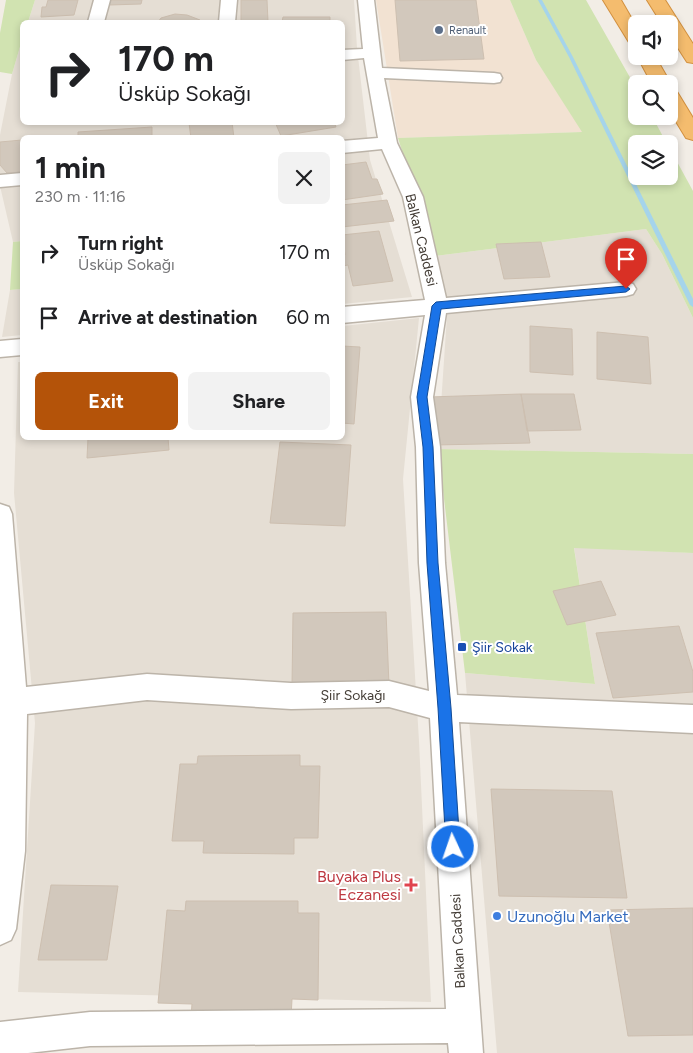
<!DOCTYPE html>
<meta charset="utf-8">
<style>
body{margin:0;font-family:Figtree,sans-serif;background:#f2f2f2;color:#202124;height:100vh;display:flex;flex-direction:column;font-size:19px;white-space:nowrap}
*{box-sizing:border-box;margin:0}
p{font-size:16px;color:#757577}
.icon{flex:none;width:28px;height:28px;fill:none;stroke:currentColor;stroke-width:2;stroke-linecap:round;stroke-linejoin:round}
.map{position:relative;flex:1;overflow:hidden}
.sheet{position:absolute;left:20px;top:135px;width:325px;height:305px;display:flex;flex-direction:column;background:#fff;border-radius:8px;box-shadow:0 2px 8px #0003}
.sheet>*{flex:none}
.hud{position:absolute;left:20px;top:20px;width:325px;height:105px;border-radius:8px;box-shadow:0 2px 8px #0003;background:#fff;color:#202124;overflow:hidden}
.fabs{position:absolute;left:628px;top:15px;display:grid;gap:10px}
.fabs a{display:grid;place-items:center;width:50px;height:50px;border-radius:8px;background:#fff;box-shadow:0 2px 8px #0003;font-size:25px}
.pin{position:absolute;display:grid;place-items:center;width:42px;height:42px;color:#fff;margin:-51px -21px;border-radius:50% 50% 50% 0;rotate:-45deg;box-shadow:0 0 5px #0007}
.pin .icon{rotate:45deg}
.me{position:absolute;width:55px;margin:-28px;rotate:357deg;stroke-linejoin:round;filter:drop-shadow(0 0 4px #0008)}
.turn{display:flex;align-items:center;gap:18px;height:105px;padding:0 15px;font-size:22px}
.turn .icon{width:65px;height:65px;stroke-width:2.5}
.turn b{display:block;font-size:35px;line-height:42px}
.round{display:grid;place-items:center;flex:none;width:52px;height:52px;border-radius:8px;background:#f2f2f2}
.summary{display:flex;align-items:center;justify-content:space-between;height:85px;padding:0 15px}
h1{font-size:30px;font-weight:700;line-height:38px}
.action{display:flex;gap:10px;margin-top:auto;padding:10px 15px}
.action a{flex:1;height:58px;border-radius:8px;background:#b45309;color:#fff;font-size:20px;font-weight:700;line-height:58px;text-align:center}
.action a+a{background:#f2f2f2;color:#202124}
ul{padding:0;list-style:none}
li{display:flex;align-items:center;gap:15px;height:65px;padding:0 15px}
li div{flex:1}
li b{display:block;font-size:19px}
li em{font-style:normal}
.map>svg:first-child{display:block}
</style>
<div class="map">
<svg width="693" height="1053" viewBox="0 0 693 1053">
<rect width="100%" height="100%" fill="#f2ede6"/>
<!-- residential -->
<path fill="#e5ded4" d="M35 0H354L357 48 370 160 412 297 343 304 342 138H22V241L13 242 0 186V135L12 74 22 40V122H342V22H28Z
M646 229 662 254 693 318V454L438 449 447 316 435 256Z
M22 289V335L2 337 10 290Z
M419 318 403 479 419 741 431 1002 18 992 35 723 14 493 18 362H22V438H342L343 326Z
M574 547 693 553V1053H497L465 673 595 684Z"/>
<!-- commercial -->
<path fill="#f2e2d2" d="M376 0H510L536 60 583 132 398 138Z"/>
<!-- green -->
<path fill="#d1e3b1" d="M6 0H35L28 22H22V40L12 74 0 72V33Z
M510 0H586L636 88V116H652L667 144H636V176H669V147L693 191V318L662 254 646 229 435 256 398 138 582 132 536 60Z
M22 241V289L10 290 13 242Z
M438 449 693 454V553L574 548 595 684 465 673Z"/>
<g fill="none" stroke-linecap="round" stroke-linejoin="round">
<!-- stream -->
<path fill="#a5d4eb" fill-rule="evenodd" d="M538 0H542L573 57 693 299V307L690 305 569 57Z"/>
</g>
<!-- building -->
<path fill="#d2c8bc" stroke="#cdbfb0" d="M48 0H78L74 15 41 17 42 7H46Z
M109 0H142L141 4 109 5Z
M241 0H267L268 22H241Z
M395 0H476L484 59 400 61Z
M175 14 187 15 200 20V22H158L161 18Z
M283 17H330V22H282Z
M232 122 234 138H191L189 123Z
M275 122H334L336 127 281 136Z
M152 127V138H78V132Z
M22 140V172L7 173 0 165V142Z
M366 162 372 179H377L383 194 342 200V165Z
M387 200 394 221 342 227V205Z
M379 231 393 281 353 286 348 265 343 266 342 262V256L345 255 342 235Z
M541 242 550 277 504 279 496 244Z
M530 326 572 329 573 375 530 372Z
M597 332 648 337 651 384 597 379Z
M342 346 360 347 354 424 342 423Z
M521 394 530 443 434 445 429 397Z
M521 394H574L581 430 527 431Z
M88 438H168L169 450 87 458Z
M280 442 351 445 345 526 270 523Z
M601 581 616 615 567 625 553 591Z
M386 612 389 685 292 686 293 613Z
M679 626 693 672V692L613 698 596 633Z
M300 755V766H320L318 838H294V854L203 853 204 841H172L180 764H197L198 756Z
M491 789 612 791 627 898 499 896Z
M51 885 118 886 107 960H38Z
M186 901H298V913H319L318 1000 292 999 291 1018 191 1017 192 1004 158 1003 167 910 185 911Z
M693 908V1035L628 1036 607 910Z"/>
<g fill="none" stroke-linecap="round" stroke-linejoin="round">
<defs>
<path id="minor" d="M94 0H110L104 22H88Z
M221 0H237L235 22H219Z
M358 0H374L382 68 494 73 500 74 502 78 500 82 494 83 384 78 397 143 423 197 446 298 626 282 633 284 636 289 633 294 626 296 446 313 433 397 440 447 445 563 457 695 693 705V733L459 722 483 1053H449L448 1043 90 1046 28 1053H0V1022L90 1012 446 1009 430 718 389 707 291 709 147 700 27 714 25 851 16 929 11 940 0 945V504L9 507 12 514 26 687 147 674 291 683 389 681 429 691 419 563 416 447 411 397 425 315 342 323V307L425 300 403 197 382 149 342 153V141L378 138 364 58 342 60V50L363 49Z
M22 173V185L0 187V175Z
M22 339V355L0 357V341Z"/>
<path id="highway" d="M603 0H621L636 26V45L630 44Z
M647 0H665L693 44V63L687 62 669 34V24H662Z
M637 56H655L671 84 669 88V84H652Z
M669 88 676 90 693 118V140L686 138 669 110Z"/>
</defs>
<!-- minor casing -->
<use href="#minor" stroke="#bcb4a9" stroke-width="3"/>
<!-- highway casing -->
<use href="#highway" stroke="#d2903f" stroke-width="2"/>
<!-- minor -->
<use href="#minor" fill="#fff" fill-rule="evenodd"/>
<!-- highway -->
<use href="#highway" fill="#f4bc6e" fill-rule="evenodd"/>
</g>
<!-- route -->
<path fill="#1a73e8" stroke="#114b97" d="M626 286 630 289 626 292 441 309 427 397 433 447 438 563 451 708 460 847 458 852 453 854 448 852 446 847 438 708 427 563 423 447 417 397 432 306 436 302Z"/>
<!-- markers -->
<circle fill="#5c6f8a" stroke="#fff" stroke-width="2" cx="439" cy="30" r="5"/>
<rect fill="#1a4fb4" stroke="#fff" stroke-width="2" x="457" y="642" width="10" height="10" rx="2.5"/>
<path fill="#e0444e" stroke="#fff" stroke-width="2" d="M408.5 877.5h5v5h5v5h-5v5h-5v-5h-5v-5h5z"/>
<circle fill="#3f7fe0" stroke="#fff" stroke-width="2" cx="497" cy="916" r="5"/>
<g text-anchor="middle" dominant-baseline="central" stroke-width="4" stroke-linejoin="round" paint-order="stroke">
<!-- far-service labels -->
<g font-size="11" fill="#4e5e75" stroke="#fff" text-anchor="start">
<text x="449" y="30">Renault</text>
</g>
<!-- street labels -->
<g font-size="14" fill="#443d36" stroke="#fff">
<text transform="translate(421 240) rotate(76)">Balkan Caddesi</text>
<text x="353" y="695">Şiir Sokağı</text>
<text transform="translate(458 941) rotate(-93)">Balkan Caddesi</text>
</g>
<!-- transit labels -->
<g font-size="14" fill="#164399" stroke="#fff" text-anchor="start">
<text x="472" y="647">Şiir Sokak</text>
</g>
<!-- near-health labels -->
<g font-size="16" fill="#be3a42" stroke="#fff" text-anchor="end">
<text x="401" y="876">Buyaka Plus<tspan x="401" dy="18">Eczanesi</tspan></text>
</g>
<!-- near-shop labels -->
<g font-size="16" fill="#366cbe" stroke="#fff" text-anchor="start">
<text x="507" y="916">Uzunoğlu Market</text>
</g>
</g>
</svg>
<div class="fabs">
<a><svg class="icon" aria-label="sound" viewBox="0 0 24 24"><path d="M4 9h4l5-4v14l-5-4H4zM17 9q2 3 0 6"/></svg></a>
<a><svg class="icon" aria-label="search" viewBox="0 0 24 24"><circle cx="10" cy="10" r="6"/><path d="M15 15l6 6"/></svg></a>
<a><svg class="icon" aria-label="layers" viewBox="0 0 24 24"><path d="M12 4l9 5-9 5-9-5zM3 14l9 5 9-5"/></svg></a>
</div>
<div class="pin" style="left:626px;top:289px;background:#d93025"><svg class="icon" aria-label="arrive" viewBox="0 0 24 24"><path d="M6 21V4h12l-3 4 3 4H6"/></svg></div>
<svg class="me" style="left:453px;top:847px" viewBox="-20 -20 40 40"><circle r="17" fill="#1a73e8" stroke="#fff" stroke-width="3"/><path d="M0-11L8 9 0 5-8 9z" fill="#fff"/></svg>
<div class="hud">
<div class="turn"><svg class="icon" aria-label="right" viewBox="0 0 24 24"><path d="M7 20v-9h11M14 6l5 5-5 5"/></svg><div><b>170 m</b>Üsküp Sokağı</div></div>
</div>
<section class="sheet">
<div class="summary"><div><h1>1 min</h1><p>230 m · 11:16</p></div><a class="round"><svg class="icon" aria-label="close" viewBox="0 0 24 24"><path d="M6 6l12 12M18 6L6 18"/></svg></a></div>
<ul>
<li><svg class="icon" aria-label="right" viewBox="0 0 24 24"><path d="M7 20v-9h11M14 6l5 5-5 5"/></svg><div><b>Turn right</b><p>Üsküp Sokağı</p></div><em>170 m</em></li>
<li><svg class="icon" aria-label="arrive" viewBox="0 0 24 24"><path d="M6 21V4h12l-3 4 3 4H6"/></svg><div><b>Arrive at destination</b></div><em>60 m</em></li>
</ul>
<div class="action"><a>Exit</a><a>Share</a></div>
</section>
</div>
